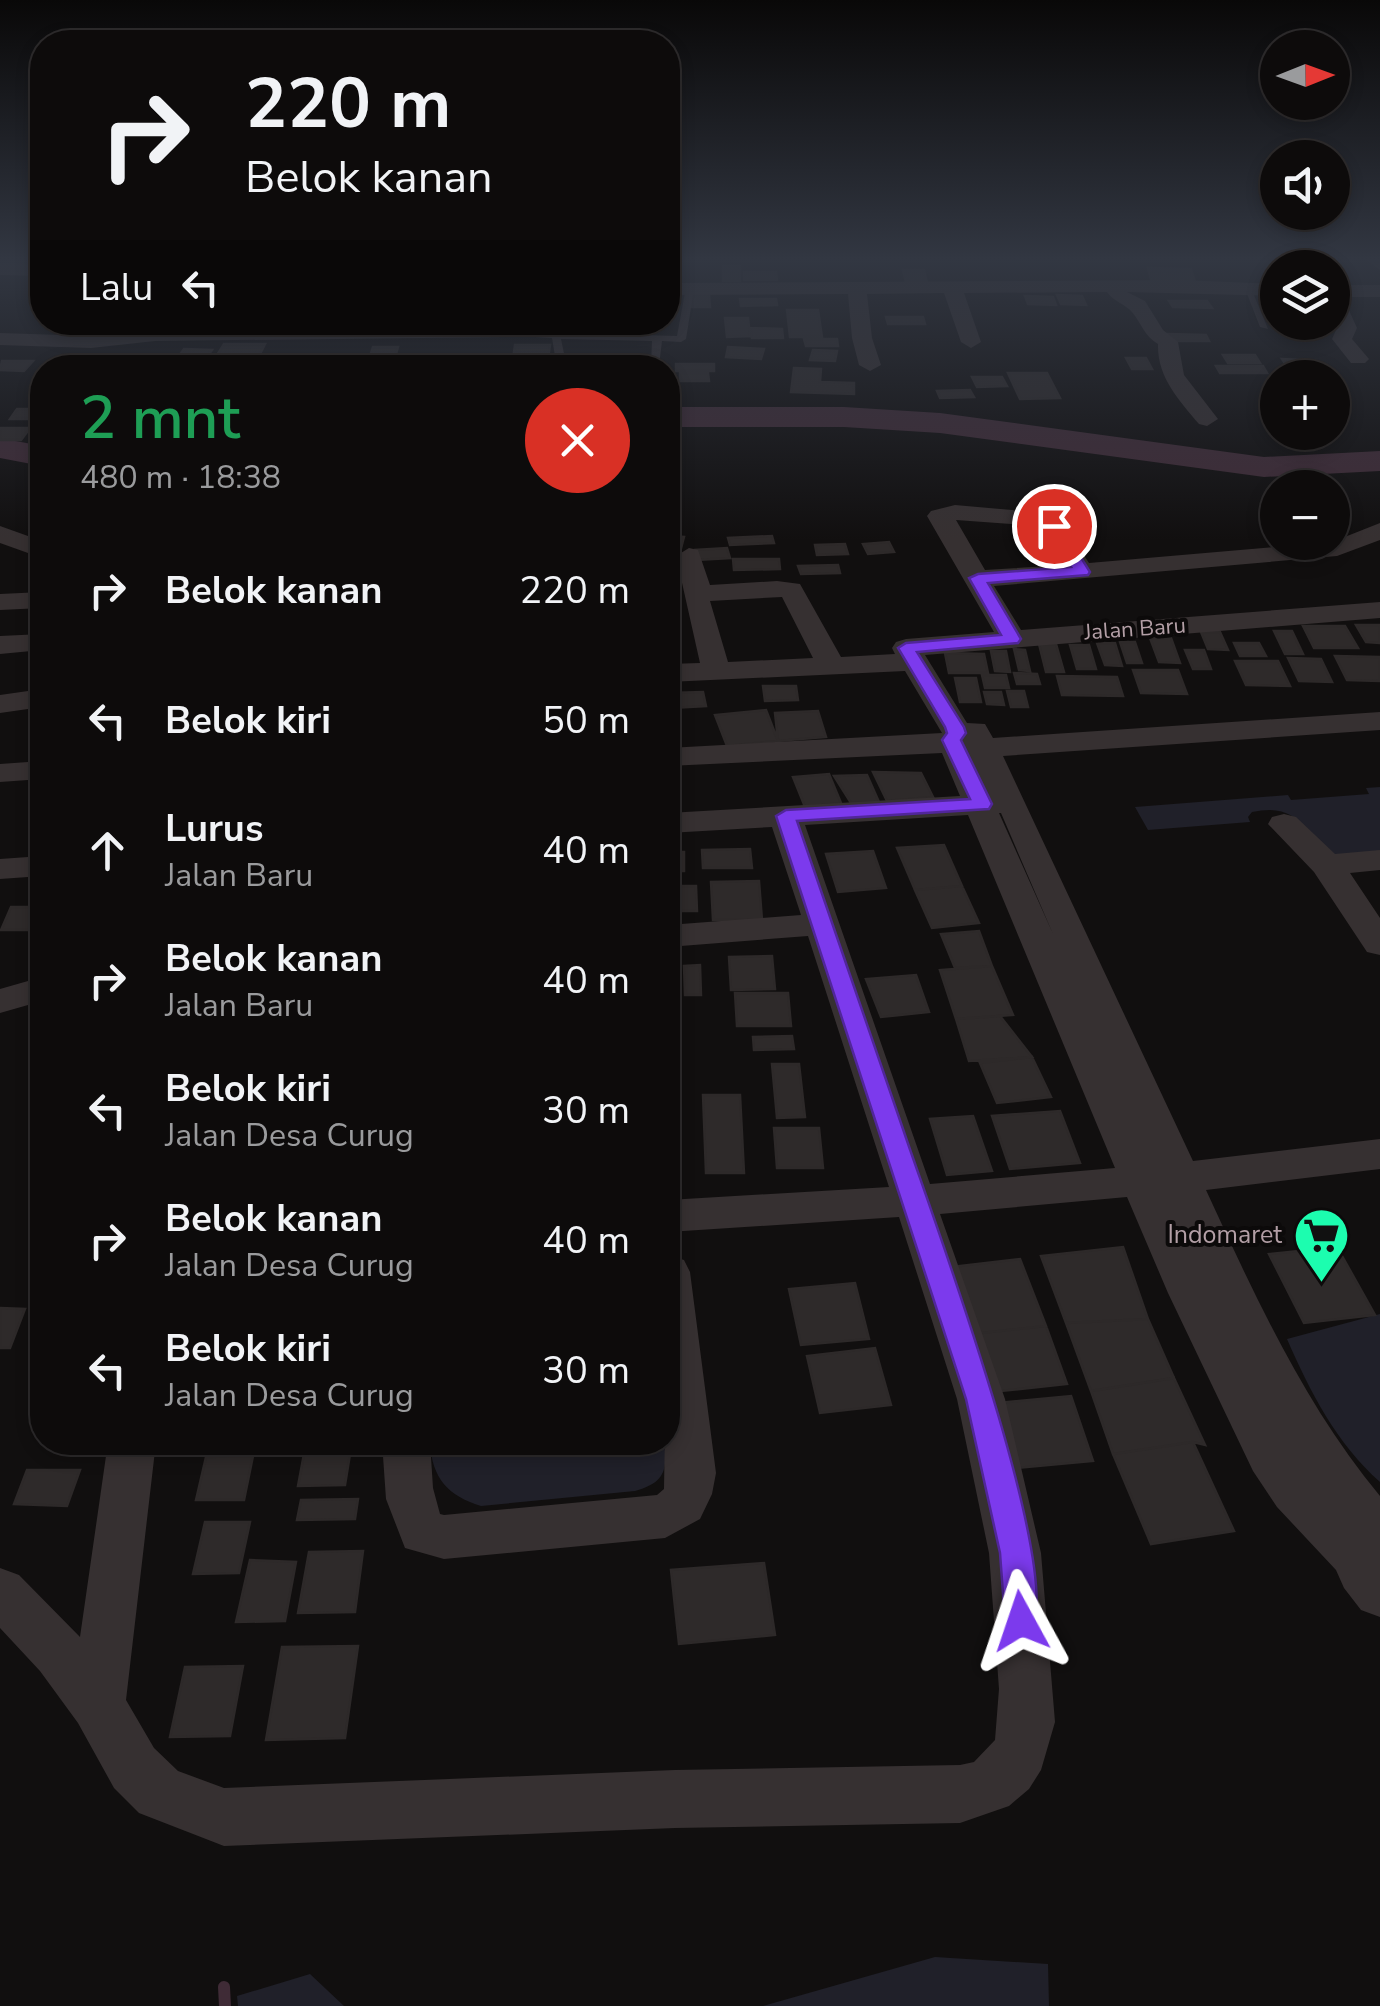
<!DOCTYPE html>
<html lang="id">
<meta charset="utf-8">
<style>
body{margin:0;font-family:"Nunito Sans",sans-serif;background:#1b1919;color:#f1f3f6;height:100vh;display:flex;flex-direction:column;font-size:38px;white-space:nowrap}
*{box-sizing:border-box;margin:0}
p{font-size:32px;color:#9a9b9d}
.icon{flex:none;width:55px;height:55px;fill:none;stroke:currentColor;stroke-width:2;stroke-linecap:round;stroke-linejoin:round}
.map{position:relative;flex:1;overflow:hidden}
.sheet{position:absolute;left:30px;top:355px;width:650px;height:1100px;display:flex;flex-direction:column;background:#0d0b0b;border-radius:40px;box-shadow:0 5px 15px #0003,0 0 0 2px #2d2b2c}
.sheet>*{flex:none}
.hud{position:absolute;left:30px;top:30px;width:650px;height:305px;border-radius:40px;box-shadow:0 5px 15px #0003,0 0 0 2px #2d2b2c;background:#0d0b0b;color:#f1f3f6;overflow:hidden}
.needle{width:65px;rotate:89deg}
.buttons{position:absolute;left:1260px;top:30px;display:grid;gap:20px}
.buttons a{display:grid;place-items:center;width:90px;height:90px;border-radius:50%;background:#0d0b0b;box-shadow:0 5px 15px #0003,0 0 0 2px #2d2b2c;font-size:50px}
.pin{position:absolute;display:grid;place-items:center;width:85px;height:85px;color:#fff;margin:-42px;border:5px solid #fff;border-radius:50%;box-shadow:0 2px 10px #0007}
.me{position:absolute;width:110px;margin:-55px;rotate:355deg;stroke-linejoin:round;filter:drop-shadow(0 0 8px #0008)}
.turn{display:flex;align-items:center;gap:35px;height:210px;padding:0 50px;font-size:45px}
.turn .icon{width:130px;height:130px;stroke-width:2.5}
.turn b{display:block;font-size:70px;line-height:85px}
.then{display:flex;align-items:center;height:95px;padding:0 50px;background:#0003;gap:20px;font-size:38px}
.round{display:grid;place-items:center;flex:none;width:105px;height:105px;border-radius:52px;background:#1b1919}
.head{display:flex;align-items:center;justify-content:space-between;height:170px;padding:0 50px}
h1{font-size:60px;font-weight:600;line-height:75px;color:#1e9e55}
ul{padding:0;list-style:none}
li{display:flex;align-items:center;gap:30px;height:130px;padding:0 50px}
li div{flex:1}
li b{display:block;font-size:38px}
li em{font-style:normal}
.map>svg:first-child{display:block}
</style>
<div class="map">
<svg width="1380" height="2006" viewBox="0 0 1380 2006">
<rect width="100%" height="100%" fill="#110f0f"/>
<!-- green -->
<path fill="#202029" d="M1380 787V868L1328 872C1307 835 1302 801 1252 812L1248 817 1250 822 1148 830 1135 807 1288 795 1291 800 1369 794 1366 788Z
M1380 1314V1482C1337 1444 1310 1392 1287 1339Z
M430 1443H664C668 1471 664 1483 635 1491L481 1506C448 1496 432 1478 430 1443Z
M935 1957 1048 1964 1049 2006H763Z
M310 1974 344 2006H238L237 1996Z"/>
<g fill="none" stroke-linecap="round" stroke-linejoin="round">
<!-- stream -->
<path stroke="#3f2b36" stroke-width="12" d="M224 1987 225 2006"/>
<!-- river -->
<path fill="#3f2b36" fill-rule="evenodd" d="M668 407H844L940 413 1264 457 1380 451V471L1264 477 940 433 844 427H668Z
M0 438 42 446V466L0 458Z"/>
</g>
<!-- building -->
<path fill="#2e2a2a" stroke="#2d2929" stroke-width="2.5" d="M723 266H740V281H723Z
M1148 268 1191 269 1196 285 1152 283Z
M903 270H924L927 283H906Z
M744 272H776L777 280H744Z
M691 294H709L710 307H692Z
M1057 295 1082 296 1086 305 1061 304Z
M1025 296 1053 297 1056 305 1028 304Z
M740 299H776L777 305 741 306Z
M1169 301H1207L1212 308 1173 307Z
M787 310H818L822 337H790Z
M886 317H923L925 324H888Z
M725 318H748L750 336 727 337Z
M750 328 782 329 783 338H752Z
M1168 334 1206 335 1209 341H1172Z
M804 339H837L838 346H806Z
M224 344H265L257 360H214Z
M515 345H550L549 352H514Z
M373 347H398L394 361 368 362Z
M728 347 764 349 761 359 726 357Z
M184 349 212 350 204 361 176 360Z
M813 350 837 351 835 361 810 360Z
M1223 355H1255L1260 363H1228Z
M1126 358H1146L1152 369H1132Z
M1282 359 1300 360 1310 374H1292Z
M2 361H33L24 371 0 370Z
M676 364H714V371H676Z
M1216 366H1263L1267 373H1220Z
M794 368 821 369 820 382 854 383V394L791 392Z
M680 373H708L709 381H680Z
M1008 373H1047L1060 398 1020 399Z
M972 377H1002L1007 386 977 387Z
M970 390 974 397 940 398 937 391Z
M17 409H42V419H10Z
M0 428H30L21 440H0Z
M668 536 684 537 678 560 668 559Z
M772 536 774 543 730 545 728 538Z
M889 542 894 552 868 554 863 544Z
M845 544 848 554 817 555 815 545Z
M727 548 730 558 697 560 695 550Z
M733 559H779L780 569 734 570Z
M838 565 840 573 801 574 798 566Z
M1356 625H1380V643L1366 642Z
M1303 626H1345L1358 648H1314Z
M1274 631H1292L1303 654H1285Z
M1201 632H1220L1228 650 1208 649Z
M1150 638H1171L1180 663 1159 662Z
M1120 642H1135L1142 663H1127Z
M1097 643H1115L1122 666 1105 665Z
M1234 643H1259L1266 656H1240Z
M1039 644H1056L1064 672H1046Z
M1070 645H1089L1096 669H1077Z
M1014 649 1025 650 1030 671 1019 670Z
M1185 650H1204L1211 669H1193Z
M991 651H1006L1010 672 995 671Z
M945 653 984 654 988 673H949Z
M1335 656 1380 657V681L1347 680Z
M1288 658 1321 659 1332 682 1299 681Z
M1235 661H1278L1290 686 1246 685Z
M1133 670H1178L1187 694 1141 693Z
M1014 673 1037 674 1040 684H1017Z
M982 675H1006L1009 688H985Z
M1057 676 1117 677 1123 696 1062 695Z
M955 678H976L981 702H960Z
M763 686H796L798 700 765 701Z
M1007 691H1024L1028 707H1011Z
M703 692 706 706 672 708 669 693Z
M984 692H1001L1004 705 987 704Z
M766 710 778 741 727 746 715 715Z
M818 711 826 737 778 741 775 713Z
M873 772 921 773 933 797 887 801Z
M829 774 841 803 805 807 793 777Z
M867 775 879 802 851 803 834 776Z
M944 845 962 886 915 890 897 848Z
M750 849 752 868H703L702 850Z
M873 851 886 888 838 892 826 854Z
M668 852H684V871H668Z
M759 881 762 920H713L711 882Z
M671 886H696L697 911H671Z
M962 886 979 923 932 928 915 890Z
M11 907H39L29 930H1Z
M979 931 992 966 955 968 941 934Z
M772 956 775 989 731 990 729 957Z
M700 965 701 995H685L684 966Z
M992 966 1013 1015 956 1019 940 970Z
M916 975 929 1012 881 1017 866 979Z
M735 993H788L791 1026H737Z
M1000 1016 1032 1057 969 1061 956 1019Z
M792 1036 794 1049 754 1050 753 1037Z
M1032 1057 1051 1097 997 1103 980 1063Z
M772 1064H799L805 1117 777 1118Z
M703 1095H740L744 1173H706Z
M1060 1111 1080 1163 1010 1169 992 1116Z
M973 1116 992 1171 947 1175 930 1119Z
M774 1128H819L823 1168H777Z
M1123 1247 1148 1319 1066 1323 1041 1256Z
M1337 1247 1375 1315 1304 1323 1269 1254Z
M1020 1259 1046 1326 972 1334 951 1267Z
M855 1283 869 1339 801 1345 789 1289Z
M0 1308 25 1309 10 1348H0Z
M1148 1319 1174 1378 1091 1391 1066 1323Z
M1046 1326 1067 1384 991 1392 972 1334Z
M875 1348 891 1405 820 1413 807 1356Z
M1174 1378 1205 1445 1193 1442 1113 1454 1091 1391Z
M1071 1396 1093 1461 1017 1468 997 1403Z
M352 1442 345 1485 298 1486 306 1443Z
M1193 1442 1234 1531 1151 1544 1113 1454Z
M253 1456 244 1500H196L206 1457Z
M27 1470H80L67 1506 14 1504Z
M358 1499 355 1519 297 1520 301 1500Z
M205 1522H250L239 1573 193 1574Z
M363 1551 355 1612 298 1613 309 1552Z
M250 1560 296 1562 285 1621 236 1622Z
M764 1563 775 1635 679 1644 671 1570Z
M358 1646 345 1738 266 1740 282 1647Z
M243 1666 230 1736 170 1737 185 1667Z"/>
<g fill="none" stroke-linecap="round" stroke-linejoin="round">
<!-- lane -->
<path fill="#363031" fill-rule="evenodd" d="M1244 286 1251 288 1268 329 1260 327Z
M686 287 694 289 686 339 681 342 662 341 659 366 651 364 652 341 561 339 567 368H557L552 338 535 337 525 328 533 326 540 332 677 336Z"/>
<!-- street -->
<path fill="#363031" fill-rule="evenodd" d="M1365 259H1380V270Z
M0 263 42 264V276L0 275Z
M1180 280 1278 284V296L1127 292 1145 301 1163 330 1178 342 1184 375 1218 419 1207 426 1199 424C1179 400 1157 377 1158 344 1144 336 1142 324 1132 312 1125 304 1114 302 1107 292L964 293 981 342 971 348 961 342 944 293 867 294 872 338 881 365 870 371 859 365 852 338 848 294 668 295V283Z
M1332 285H1380V297H1343L1357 328 1352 339 1369 359 1365 363H1351L1332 339 1337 328 1332 318Z
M552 322 507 337 155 341 91 348 0 345V333L91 336 155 329H391Z
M955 505 1057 514 1089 563 1332 542 1380 523V540L1337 556 994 586 1021 630 1380 602V618L925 655 967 723 985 724 993 738 1380 712V730L1003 756 1193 1161 1380 1139V1169L1206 1190C1255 1296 1305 1406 1380 1496V1617L1361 1610 1344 1588 1336 1570 1277 1507 1253 1471 1168 1293 1127 1197 940 1214 1005 1399 1041 1553 1055 1722 1041 1770 1029 1789 1009 1806 960 1823 675 1828 224 1846 139 1813 114 1788 78 1723 40 1671 0 1628V1568L19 1575 80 1637 108 1442H156L126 1700 154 1748 178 1771 224 1788 675 1770 960 1765 974 1762 995 1740 999 1689 989 1553 957 1399 899 1217 668 1232V1200L889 1187 808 936 668 947V925L801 915 772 827 668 833V813L960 796 942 753 668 766V748L942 733 905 671 668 682V664L700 663 676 556 689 548 698 550 710 585 777 581 800 584 841 657 895 654 892 648 896 642 906 639 994 632 927 516 931 511ZM956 520 1040 526 1064 565 985 570ZM782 597 813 658 728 662 710 601ZM999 813H1001L1053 934ZM968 815 1115 1168 930 1184 805 825Z
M0 526 42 541V558L0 543Z
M42 592V608L0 610V594Z
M42 634V650L0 654V636Z
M42 689V707L0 713V695Z
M42 761V779L0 782V764Z
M1284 814 1296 817 1335 854 1380 850V870L1350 873 1380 918V955L1367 952 1314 872 1268 824 1272 817Z
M42 856V876L0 879V859Z
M42 977V1001L0 1013V989Z
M668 1255 684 1260 690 1272 716 1473 712 1494 700 1519 665 1538 444 1559 405 1548 386 1499 382 1442H430L433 1488 440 1514 444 1515 657 1495 664 1489Z"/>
</g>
<!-- sky -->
<linearGradient id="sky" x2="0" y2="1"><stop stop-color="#090808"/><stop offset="0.48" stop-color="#323742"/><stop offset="1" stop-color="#323742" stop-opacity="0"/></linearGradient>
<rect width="1380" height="540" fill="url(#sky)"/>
<!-- route -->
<path fill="#7c3aed" stroke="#51269a" stroke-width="2.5" d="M1048 522H1059L1090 572 1088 575 988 583 1021 639 1018 643 917 652 964 727 966 733 961 740 992 804 989 809 797 821C832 924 868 1026 903 1129 931 1213 1063 1564 1032 1631L1021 1636 1009 1631 1005 1621 1000 1553 966 1399 776 816 786 810 970 799 942 740 947 733 945 727 898 648 906 643 1001 635 969 578 978 574 1071 567 1046 526Z"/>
<!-- icons -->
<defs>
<symbol id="supermarket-pin" viewBox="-11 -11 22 30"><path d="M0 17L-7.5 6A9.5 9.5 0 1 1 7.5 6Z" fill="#1cfdaf" stroke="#0c0a0a"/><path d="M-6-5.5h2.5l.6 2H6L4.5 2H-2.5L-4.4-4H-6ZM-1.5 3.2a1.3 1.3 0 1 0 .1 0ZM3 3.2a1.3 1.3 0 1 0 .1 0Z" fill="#111"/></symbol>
</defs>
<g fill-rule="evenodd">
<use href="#supermarket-pin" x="1290" y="1204" width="63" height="86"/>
</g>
<g text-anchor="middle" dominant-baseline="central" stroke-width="8" stroke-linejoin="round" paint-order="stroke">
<!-- far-street labels -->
<g font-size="22" fill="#b39fa6" stroke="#0c0a0a">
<text transform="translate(1135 629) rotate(-4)">Jalan Baru</text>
</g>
<!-- poi labels -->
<g font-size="25" fill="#b39fa6" stroke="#0c0a0a" text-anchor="end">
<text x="1282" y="1235">Indomaret</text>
</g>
</g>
</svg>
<div class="buttons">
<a><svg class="needle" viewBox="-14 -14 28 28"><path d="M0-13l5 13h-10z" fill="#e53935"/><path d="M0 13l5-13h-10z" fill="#9a9b9d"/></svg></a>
<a><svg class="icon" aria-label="sound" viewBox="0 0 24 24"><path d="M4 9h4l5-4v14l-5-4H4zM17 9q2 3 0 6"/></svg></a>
<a><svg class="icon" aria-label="layers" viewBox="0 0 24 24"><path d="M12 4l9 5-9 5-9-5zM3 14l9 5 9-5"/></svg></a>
<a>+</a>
<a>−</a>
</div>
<div class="pin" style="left:1054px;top:526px;background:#d93025"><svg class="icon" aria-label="arrive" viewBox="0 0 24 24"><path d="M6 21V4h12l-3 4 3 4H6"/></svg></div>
<svg class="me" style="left:1021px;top:1621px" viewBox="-20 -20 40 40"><path d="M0-17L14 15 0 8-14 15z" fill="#7c3aed" stroke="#fff" stroke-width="4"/></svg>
<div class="hud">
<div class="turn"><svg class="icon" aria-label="right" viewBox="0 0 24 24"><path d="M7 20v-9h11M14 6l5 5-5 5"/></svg><div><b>220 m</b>Belok kanan</div></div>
<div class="then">Lalu<svg class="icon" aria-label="left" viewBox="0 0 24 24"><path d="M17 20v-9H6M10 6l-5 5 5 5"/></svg></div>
</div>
<section class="sheet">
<div class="head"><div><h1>2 mnt</h1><p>480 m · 18:38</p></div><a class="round" style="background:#d93025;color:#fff"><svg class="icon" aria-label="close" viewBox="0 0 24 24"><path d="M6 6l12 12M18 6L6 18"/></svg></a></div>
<ul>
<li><svg class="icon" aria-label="right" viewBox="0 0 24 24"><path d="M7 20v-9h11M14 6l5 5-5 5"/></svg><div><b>Belok kanan</b></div><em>220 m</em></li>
<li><svg class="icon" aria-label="left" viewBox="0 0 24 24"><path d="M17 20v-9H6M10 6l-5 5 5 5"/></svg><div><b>Belok kiri</b></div><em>50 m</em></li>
<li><svg class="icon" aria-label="ahead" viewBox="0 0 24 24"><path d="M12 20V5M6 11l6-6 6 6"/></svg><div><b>Lurus</b><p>Jalan Baru</p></div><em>40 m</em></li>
<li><svg class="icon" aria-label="right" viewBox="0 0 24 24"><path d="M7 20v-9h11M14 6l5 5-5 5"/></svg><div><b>Belok kanan</b><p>Jalan Baru</p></div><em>40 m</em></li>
<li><svg class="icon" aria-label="left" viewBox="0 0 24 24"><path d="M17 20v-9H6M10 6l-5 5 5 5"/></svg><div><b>Belok kiri</b><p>Jalan Desa Curug</p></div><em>30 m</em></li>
<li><svg class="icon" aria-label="right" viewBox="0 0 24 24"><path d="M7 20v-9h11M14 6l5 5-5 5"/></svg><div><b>Belok kanan</b><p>Jalan Desa Curug</p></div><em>40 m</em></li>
<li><svg class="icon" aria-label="left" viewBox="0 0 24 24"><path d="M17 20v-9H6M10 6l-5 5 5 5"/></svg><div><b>Belok kiri</b><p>Jalan Desa Curug</p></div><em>30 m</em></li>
</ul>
</section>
</div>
